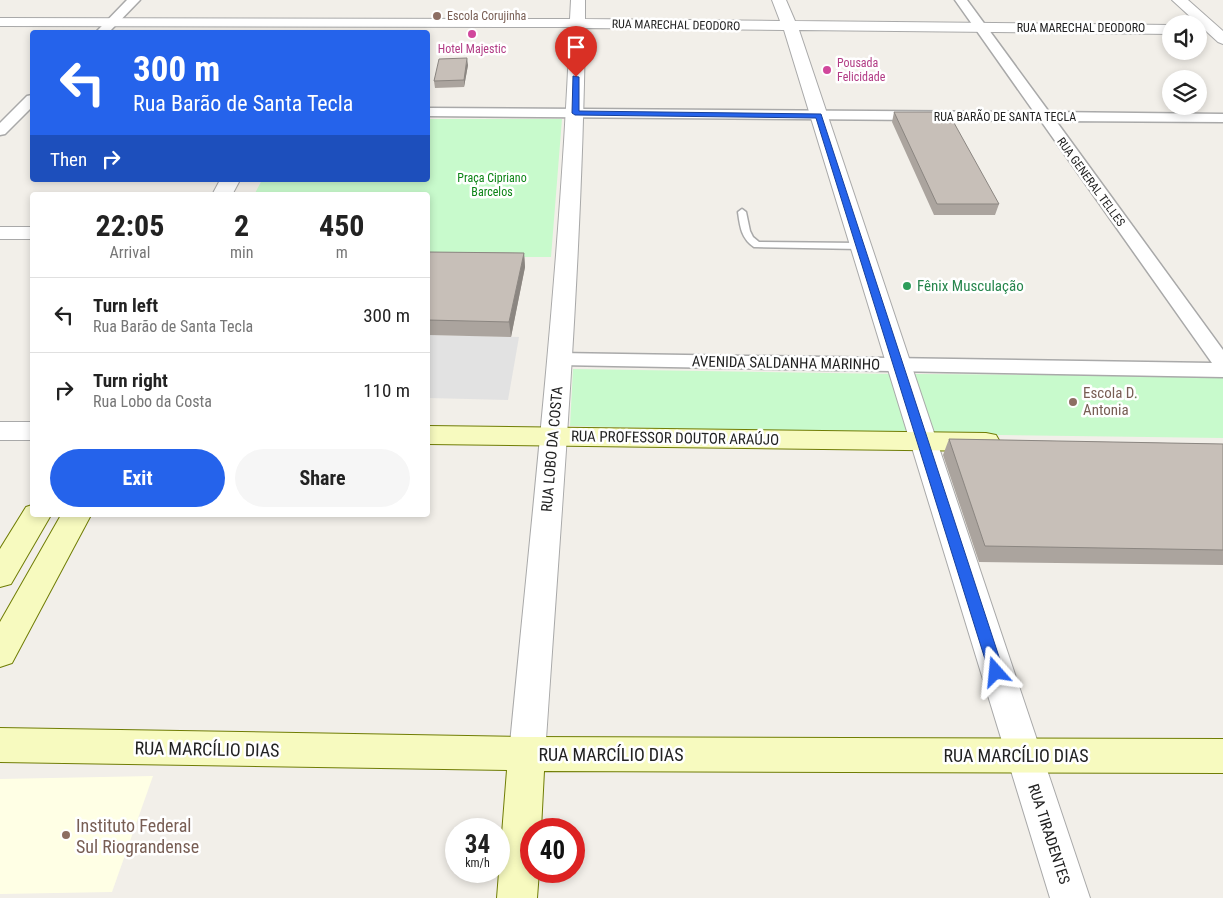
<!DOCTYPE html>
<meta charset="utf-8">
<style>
body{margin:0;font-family:"Roboto Condensed",sans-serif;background:#f6f6f6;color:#222;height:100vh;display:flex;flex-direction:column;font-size:19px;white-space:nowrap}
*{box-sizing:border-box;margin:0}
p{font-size:16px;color:#767676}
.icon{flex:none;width:28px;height:28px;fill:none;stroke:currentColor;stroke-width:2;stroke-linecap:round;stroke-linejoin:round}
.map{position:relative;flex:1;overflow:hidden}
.drawer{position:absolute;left:30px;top:192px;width:400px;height:325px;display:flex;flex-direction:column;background:#fff;border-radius:5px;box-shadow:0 2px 8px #0003}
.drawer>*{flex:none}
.banner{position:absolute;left:30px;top:30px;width:400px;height:152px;border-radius:5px;box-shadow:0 2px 8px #0003;background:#2563eb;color:#fff;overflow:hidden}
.tools{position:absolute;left:1162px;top:15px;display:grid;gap:10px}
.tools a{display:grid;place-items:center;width:45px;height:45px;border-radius:50%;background:#fff;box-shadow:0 2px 8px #0003;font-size:25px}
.speed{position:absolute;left:445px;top:818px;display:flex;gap:10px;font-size:25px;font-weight:700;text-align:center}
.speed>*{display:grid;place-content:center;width:65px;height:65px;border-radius:50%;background:#fff;box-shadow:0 2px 8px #0003;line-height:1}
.speed small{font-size:12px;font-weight:400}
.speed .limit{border:8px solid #d22;background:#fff;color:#111}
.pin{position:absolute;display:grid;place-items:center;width:42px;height:42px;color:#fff;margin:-51px -21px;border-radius:50% 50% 50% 0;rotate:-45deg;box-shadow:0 0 5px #0007}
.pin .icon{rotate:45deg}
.me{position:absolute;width:55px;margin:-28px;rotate:342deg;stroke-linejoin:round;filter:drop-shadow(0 0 4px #0008)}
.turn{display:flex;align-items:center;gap:18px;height:105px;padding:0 20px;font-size:22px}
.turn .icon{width:65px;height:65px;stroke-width:2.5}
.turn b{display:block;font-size:35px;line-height:42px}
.then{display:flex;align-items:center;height:48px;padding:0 20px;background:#0003;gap:10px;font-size:19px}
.eta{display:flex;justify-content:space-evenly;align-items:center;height:85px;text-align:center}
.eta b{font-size:30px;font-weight:700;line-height:35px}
.primary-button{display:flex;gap:10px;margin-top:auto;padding:10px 20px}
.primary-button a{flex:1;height:58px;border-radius:30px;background:#2563eb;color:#fff;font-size:20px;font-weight:700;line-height:58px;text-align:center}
.primary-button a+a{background:#f6f6f6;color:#222}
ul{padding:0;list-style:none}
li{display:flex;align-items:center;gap:15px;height:75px;padding:0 20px;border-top:1px solid #e0e0e0}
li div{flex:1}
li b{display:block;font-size:19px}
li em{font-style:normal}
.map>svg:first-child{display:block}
</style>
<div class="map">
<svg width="1223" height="898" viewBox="0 0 1223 898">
<rect width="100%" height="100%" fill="#f2efe9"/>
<!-- education -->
<path fill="#ffffe5" d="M153 776 112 892 0 894V779Z"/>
<!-- park -->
<path fill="#c8facc" d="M428 119H562L551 257H428V195H254L262 180H428Z
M573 369 893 374 910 434 570 426Z
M914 374 1223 376V438L935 434Z"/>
<!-- parking -->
<path fill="#e2e2e2" d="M428 335 519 337 508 400 428 398Z"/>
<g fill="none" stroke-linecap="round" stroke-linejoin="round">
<defs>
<path id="service" d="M742 209 746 212 750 231 753 237 759 242 860 243 864 246 860 249 754 247C741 238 740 226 738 212Z"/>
<path id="minor" d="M127 0H140L109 32H96Z
M955 0H967L1049 112 1223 114V122L1056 121 1223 350V377L559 365 552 364 549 359 552 354 559 353 1212 363 1041 121 428 116V108L1034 112Z
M32 95V107L5 134 0 135V123L27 96Z"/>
<path id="tertiary" d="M571 0H585V19L780 21 772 0H786L795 21 1171 25V34L799 30 1090 898H1050L784 30 585 28C582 270 561 512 545 754L540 766 527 771 514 766 509 754C532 512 560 270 570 27L0 26V18L570 19Z
M1172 0H1188L1223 31V44L1218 42Z
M220 180H240L232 195H212Z
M0 227H32V239H0Z
M0 422H32V440H0Z"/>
<path id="secondary" d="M428 426 986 433 996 435 1000 442 996 449 986 451 428 444Z
M32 505V515H51L11 584 0 587V549L26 507Z
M61 515H91L12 663 0 667V622Z
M0 728 527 737 1223 739V773L544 771 541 829H531V871H539L537 898H497L507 770 0 762Z"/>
</defs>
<!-- service casing -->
<use href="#service" stroke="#a9a9a9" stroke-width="3"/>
<!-- minor casing -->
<use href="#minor" stroke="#a9a9a9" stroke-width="3"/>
<!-- tertiary casing -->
<use href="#tertiary" stroke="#a9a9a9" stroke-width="2"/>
<!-- secondary casing -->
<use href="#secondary" stroke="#707d05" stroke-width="2"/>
<!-- service -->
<use href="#service" fill="#fff" fill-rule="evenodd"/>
<!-- minor -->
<use href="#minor" fill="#fff" fill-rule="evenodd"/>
<!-- tertiary -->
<use href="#tertiary" fill="#fff" fill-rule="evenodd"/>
<!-- secondary -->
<use href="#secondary" fill="#f7fabf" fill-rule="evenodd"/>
</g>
<!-- wall -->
<path fill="#aba49e" d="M468 65 464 87 435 88 434 81Z
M894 112 999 204 995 215H934L892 122Z
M428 252 524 253 525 267 511 337 428 335Z
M949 439 1223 444V565L979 562 943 455Z"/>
<!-- shaded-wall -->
<path fill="#8b8681" d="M467 58 468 65 464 87V80Z
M524 253 525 267 511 337 509 322Z"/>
<!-- building -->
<path fill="#c7bfb8" stroke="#8b8681" d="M467 58 464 80 434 81 439 59Z
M894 112H948L999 204H937Z
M428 252 524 253 509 322 428 320Z
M949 439 1223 444V550L985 546Z"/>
<!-- route -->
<path fill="#2563eb" stroke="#184099" d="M573 76 579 77V111L821 114 1004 672 1001 676 996 678 992 676 989 672 816 118 575 115 572 113Z"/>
<!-- markers -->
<g fill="#8d6e63" stroke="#fff" stroke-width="2">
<circle cx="437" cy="16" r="5"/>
<circle cx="1073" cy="402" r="5"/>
<circle cx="66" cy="835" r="5"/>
</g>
<g fill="#d1479c" stroke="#fff" stroke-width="2">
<circle cx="472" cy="34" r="5"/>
<circle cx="827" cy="70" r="5"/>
</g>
<circle fill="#2e9e5b" stroke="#fff" stroke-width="2" cx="907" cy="286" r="5"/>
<g text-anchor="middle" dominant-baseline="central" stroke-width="5" stroke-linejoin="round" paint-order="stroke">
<!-- far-education labels -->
<g font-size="12" fill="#785e54" stroke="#fff" text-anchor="start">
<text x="447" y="16">Escola Corujinha</text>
</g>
<!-- far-street labels -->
<g font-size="12" fill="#222" stroke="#fff">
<text transform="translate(676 25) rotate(1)">RUA MARECHAL DEODORO</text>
<text x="1081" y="28">RUA MARECHAL DEODORO</text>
<text x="1005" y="117">RUA BARÃO DE SANTA TECLA</text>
<text transform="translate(1091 182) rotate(54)">RUA GENERAL TELLES</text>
</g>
<!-- far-hotel labels -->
<g font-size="12" fill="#b23c85" stroke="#fff">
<text x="472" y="49">Hotel Majestic</text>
<text x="837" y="63" text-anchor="start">Pousada<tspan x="837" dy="14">Felicidade</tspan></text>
</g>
<!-- far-park labels -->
<g font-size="12" fill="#0c8416" stroke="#fff">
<text x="492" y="178">Praça Cipriano<tspan x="492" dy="14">Barcelos</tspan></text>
</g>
<!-- leisure labels -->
<g font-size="15" fill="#27864d" stroke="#fff" text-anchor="start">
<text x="917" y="286">Fênix Musculação</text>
</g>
<!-- street labels -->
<g font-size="15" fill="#222" stroke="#fff">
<text transform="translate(786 363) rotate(1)">AVENIDA SALDANHA MARINHO</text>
<text transform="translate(675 438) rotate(1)">RUA PROFESSOR DOUTOR ARAÚJO</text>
<text transform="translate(552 449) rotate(-85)">RUA LOBO DA COSTA</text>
<text transform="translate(1049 834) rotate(72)">RUA TIRADENTES</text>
</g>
<!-- education labels -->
<g font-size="15" fill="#785e54" stroke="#fff" text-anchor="start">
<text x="1083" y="393">Escola D.<tspan x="1083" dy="17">Antonia</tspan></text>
</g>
<!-- near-street labels -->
<g font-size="18" fill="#222" stroke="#fff">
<text transform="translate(207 749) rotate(1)">RUA MARCÍLIO DIAS</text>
<text x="611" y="754">RUA MARCÍLIO DIAS</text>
<text x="1016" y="755">RUA MARCÍLIO DIAS</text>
</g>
<!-- near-education labels -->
<g font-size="18" fill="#785e54" stroke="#fff" text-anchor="start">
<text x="76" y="825">Instituto Federal<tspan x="76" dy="21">Sul Riograndense</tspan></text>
</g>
</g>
</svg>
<div class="tools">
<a><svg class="icon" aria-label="sound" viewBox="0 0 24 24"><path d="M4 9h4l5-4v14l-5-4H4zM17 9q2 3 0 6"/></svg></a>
<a><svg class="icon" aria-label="layers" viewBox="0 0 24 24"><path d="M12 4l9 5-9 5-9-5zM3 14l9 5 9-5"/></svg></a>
</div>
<div class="speed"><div>34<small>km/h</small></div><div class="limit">40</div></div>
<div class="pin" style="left:576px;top:77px;background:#d93025"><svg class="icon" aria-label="arrive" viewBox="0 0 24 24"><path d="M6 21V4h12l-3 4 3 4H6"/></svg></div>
<svg class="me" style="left:996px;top:672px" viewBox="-20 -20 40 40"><path d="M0-17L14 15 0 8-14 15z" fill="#2563eb" stroke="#fff" stroke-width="4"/></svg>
<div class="banner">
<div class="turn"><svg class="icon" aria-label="left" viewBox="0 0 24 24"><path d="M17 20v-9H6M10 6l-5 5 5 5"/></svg><div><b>300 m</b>Rua Barão de Santa Tecla</div></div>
<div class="then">Then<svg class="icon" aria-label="right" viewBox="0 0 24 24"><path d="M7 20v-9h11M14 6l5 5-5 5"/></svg></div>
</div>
<section class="drawer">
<div class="eta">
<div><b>22:05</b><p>Arrival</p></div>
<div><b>2</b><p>min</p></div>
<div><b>450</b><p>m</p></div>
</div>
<ul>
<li><svg class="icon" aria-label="left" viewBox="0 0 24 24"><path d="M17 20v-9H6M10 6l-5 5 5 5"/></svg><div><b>Turn left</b><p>Rua Barão de Santa Tecla</p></div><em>300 m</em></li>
<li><svg class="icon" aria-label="right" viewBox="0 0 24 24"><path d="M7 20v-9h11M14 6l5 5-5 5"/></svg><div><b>Turn right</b><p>Rua Lobo da Costa</p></div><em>110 m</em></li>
</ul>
<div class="primary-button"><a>Exit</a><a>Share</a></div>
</section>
</div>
